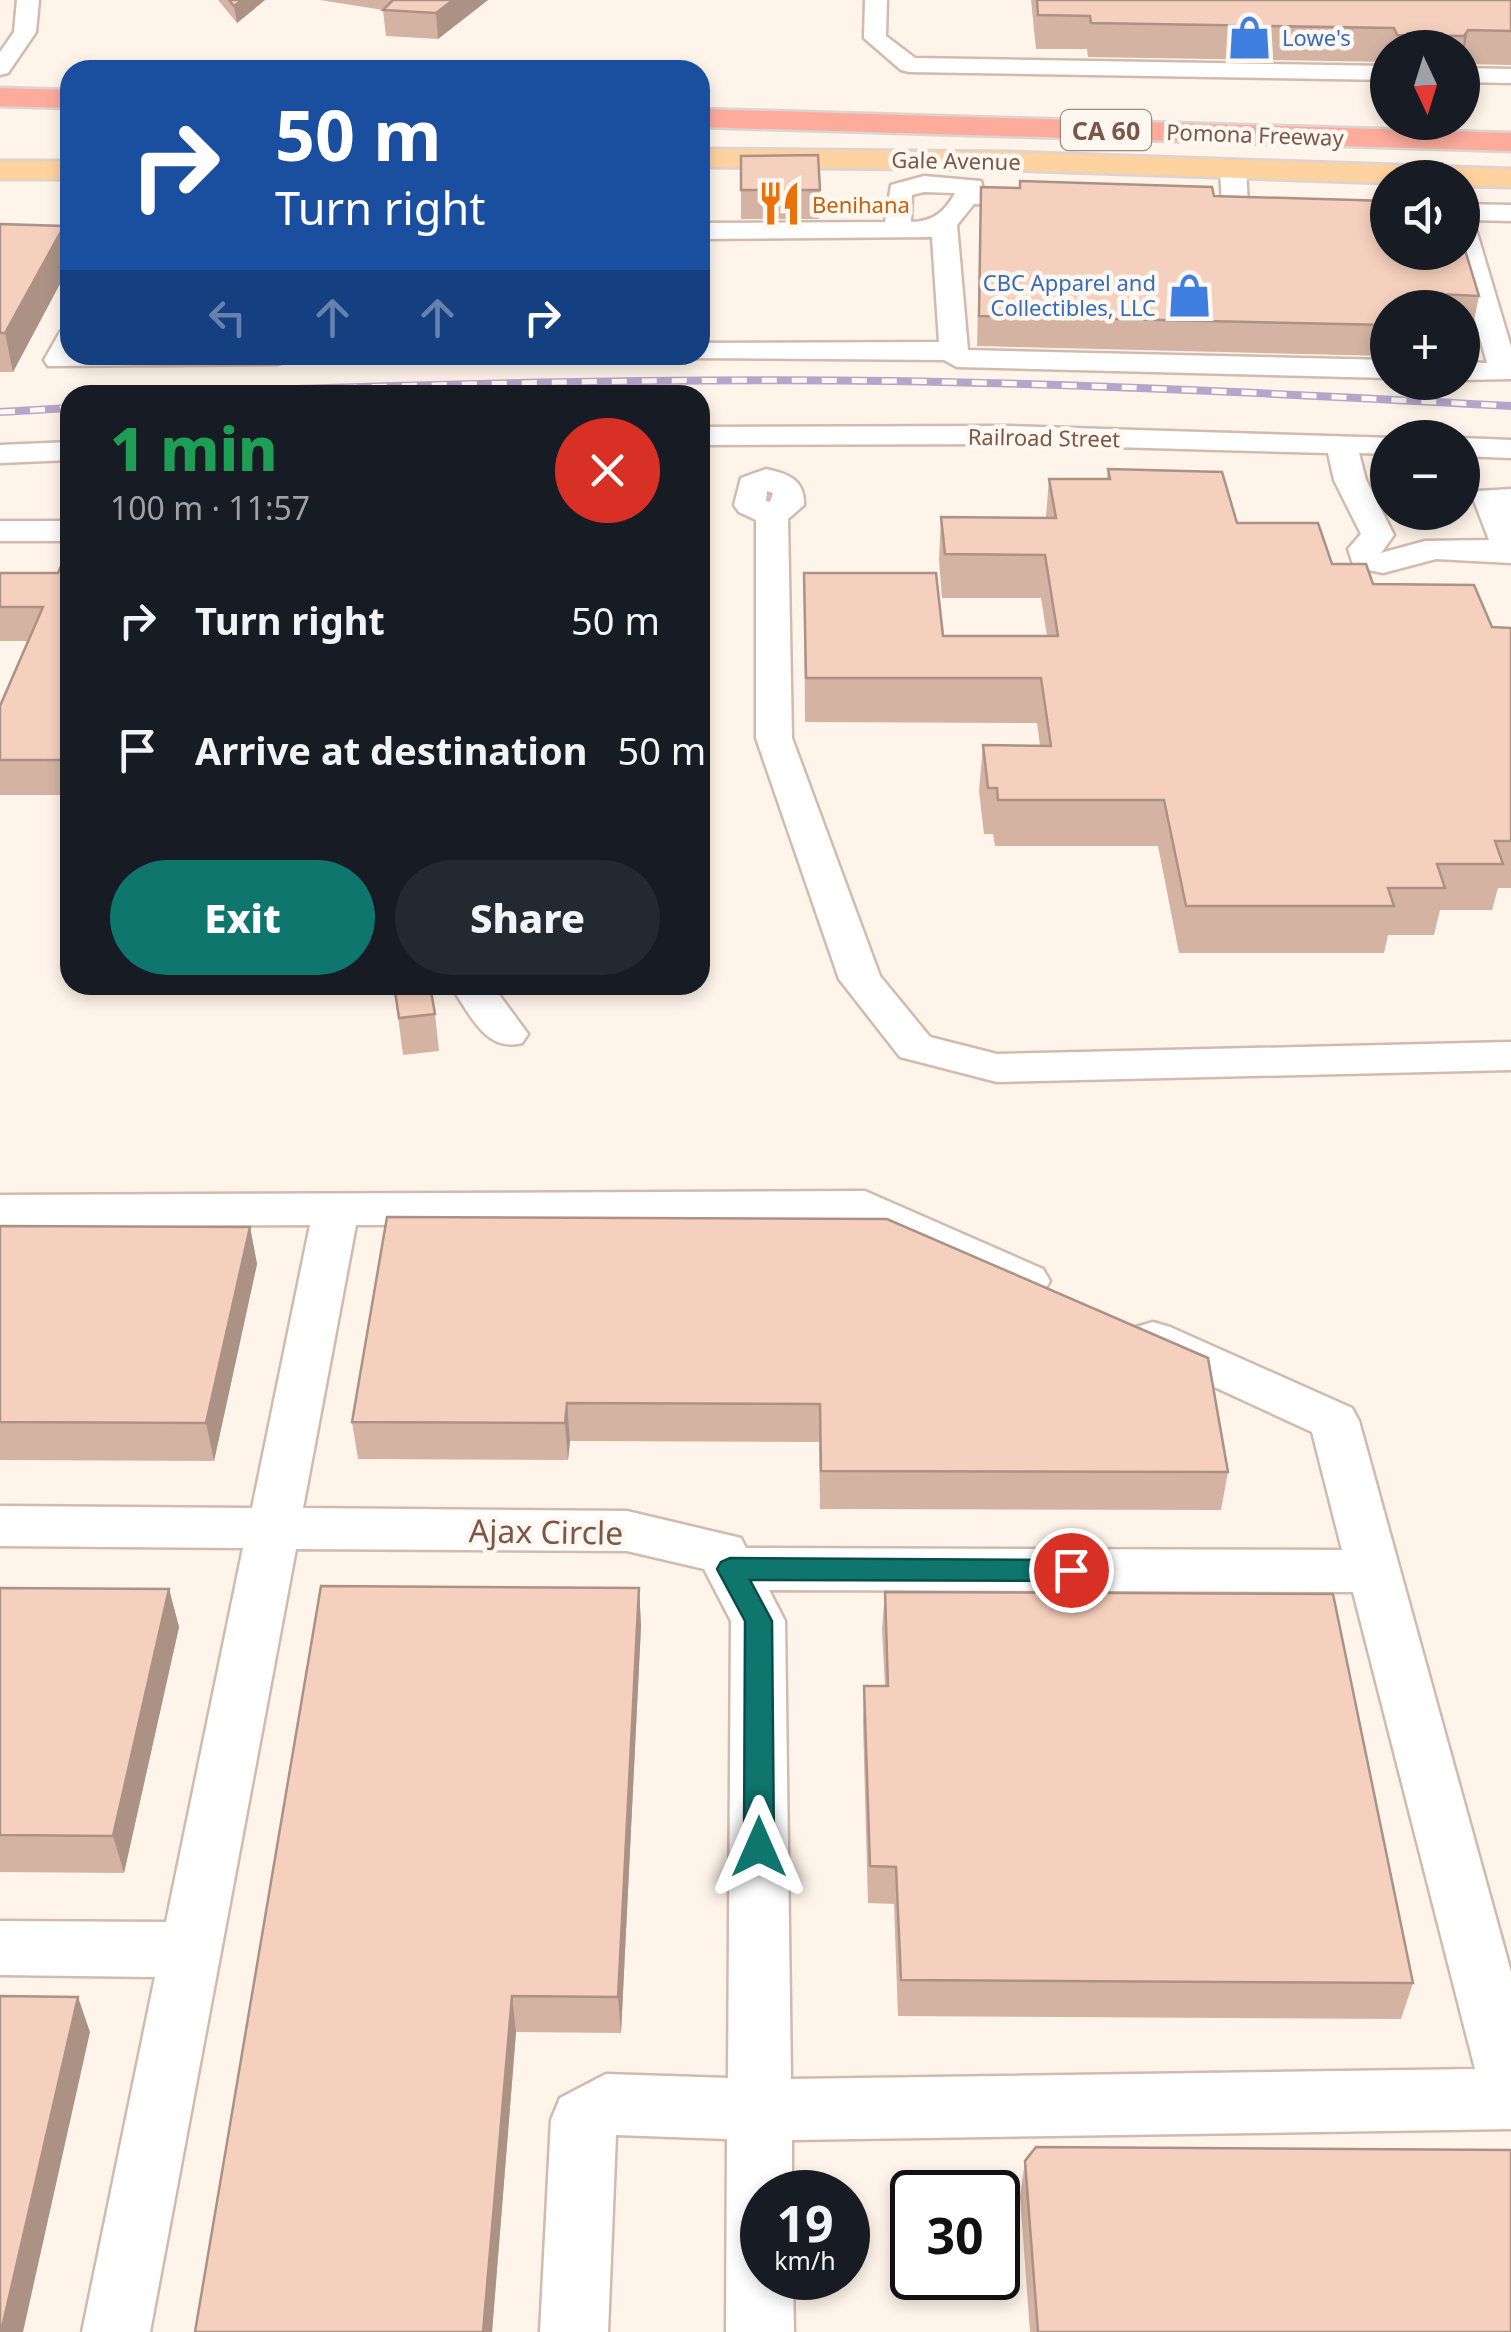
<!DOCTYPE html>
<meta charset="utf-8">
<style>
body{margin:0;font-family:"Noto Sans",sans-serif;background:#242831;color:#f1f3f6;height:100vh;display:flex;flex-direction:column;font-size:38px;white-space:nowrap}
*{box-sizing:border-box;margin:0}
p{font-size:32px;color:#9ea1a6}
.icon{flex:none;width:55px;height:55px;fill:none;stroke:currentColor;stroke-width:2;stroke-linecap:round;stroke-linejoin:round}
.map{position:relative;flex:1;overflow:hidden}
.side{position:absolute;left:60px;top:385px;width:650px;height:610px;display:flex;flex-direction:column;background:#171b24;border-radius:30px;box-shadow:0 5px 15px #0003}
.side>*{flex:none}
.hud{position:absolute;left:60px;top:60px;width:650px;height:305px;border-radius:30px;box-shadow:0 5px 15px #0003;background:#1a4fa0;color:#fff;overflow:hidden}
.needle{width:65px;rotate:176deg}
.tools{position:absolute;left:1370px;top:30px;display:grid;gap:20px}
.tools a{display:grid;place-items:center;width:110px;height:110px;border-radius:50%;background:#171b24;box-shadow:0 5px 15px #0003;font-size:50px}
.speed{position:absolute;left:740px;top:2170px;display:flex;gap:20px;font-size:50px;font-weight:700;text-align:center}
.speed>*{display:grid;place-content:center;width:130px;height:130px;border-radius:50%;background:#171b24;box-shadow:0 5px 15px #0003;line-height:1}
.speed small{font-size:25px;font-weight:400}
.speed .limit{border:5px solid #111;border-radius:15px;background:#fff;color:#111}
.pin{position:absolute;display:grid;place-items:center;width:85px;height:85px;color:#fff;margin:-42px;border:5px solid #fff;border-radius:50%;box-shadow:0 2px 10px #0007}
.me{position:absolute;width:110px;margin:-55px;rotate:0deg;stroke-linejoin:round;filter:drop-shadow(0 0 8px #0008)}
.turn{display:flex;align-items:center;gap:35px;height:210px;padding:0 50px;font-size:45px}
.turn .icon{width:130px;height:130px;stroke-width:2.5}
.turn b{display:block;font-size:70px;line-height:85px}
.lanes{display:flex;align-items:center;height:95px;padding:0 50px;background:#0003;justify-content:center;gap:50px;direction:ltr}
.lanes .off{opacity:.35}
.round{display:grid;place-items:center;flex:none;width:105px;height:105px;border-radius:52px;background:#242831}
.head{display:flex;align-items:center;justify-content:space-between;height:170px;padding:0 50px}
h1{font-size:60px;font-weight:800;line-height:75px;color:#1e9e55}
.cta{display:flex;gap:20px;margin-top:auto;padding:20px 50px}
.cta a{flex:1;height:115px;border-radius:60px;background:#0f766e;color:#fff;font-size:40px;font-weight:800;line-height:115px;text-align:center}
.cta a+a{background:#242831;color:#f1f3f6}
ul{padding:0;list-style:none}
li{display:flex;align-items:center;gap:30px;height:130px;padding:0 50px}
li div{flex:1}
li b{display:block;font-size:38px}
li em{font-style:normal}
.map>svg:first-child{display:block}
</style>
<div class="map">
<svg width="1511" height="2332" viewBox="0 0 1511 2332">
<rect width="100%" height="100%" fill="#fef4e9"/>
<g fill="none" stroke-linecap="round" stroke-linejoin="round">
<defs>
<path id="minor" d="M17 0H39L36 32 8 73 0 75V52L14 32Z
M865 0H887L886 36 915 58 1388 66V80L909 72 901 70 864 38Z
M1462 68 1511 69V83L1462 82Z
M1233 160 1246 168 1248 205 1235 213 1222 205 1220 168Z
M924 176 981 181 983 189 1039 191 1052 199 1039 207 974 204 957 225 968 350 1388 360V378L957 367 944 360 690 358 688 355H700V343L939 342 932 237 700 239V223L885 222 891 185ZM924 192 955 193C946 210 934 222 911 222L912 195Z
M1462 204 1511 205V221L1469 220 1475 226 1511 347V379L1462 380V362L1487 363 1456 252H1462Z
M0 244H70V260H0Z
M70 329V355H291L287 361 277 364 48 366 44 360 60 332Z
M1006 426 1395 438H1388V454L1359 453 1366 480 1394 535 1381 553 1425 541 1489 540 1473 498 1478 491 1511 489V563L1436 559 1383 573 1354 567 1348 549 1361 534 1334 480 1328 453 1006 444 700 445V427Z
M1462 438 1511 440V458L1462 456Z
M70 442V460L0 463V445Z
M766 469C789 474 805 480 804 505L788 519 792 738 880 976 930 1037 997 1054 1511 1042V1070L997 1082 900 1057 839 979 756 738V520L739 512 734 505 741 478ZM767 491 773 493 770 502 766 501Z
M0 521H70V541H0Z
M450 985H492L528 1034 522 1043C485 1053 469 1012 450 985Z
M865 1191 1043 1269 1050 1281 1043 1293 1026 1298 1009 1293 859 1223 356 1225 303 1508 627 1511 741 1538 746 1548 1342 1550 1312 1432 1136 1351 1129 1339 1136 1327 1153 1322 1170 1327 1352 1408 1359 1421 1511 1972V2129L792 2140V2192H762V2278H793L794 2332H726L727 2139 616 2135 608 2332H540L551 2120 560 2098 606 2074 728 2078 731 1621 704 1569 627 1551 296 1549 150 2332H82L155 1977 0 1975V1921L166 1922 243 1548 0 1546V1506L252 1508 310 1225 0 1227V1195ZM769 1590 1353 1592 1475 2069 791 2079 785 1621Z"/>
<path id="major" d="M700 149 1008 152 1511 169V187L1462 186V178H1388V183L1008 170 700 167Z
M0 161H70V179H0Z"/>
<path id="highway" d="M0 88 70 90V108L0 106Z
M700 109 1511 133V151L700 127Z"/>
</defs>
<!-- minor casing -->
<use href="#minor" stroke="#d3baad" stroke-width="5"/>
<!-- major casing -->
<use href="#major" stroke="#ddd3d0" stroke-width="5"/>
<!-- highway casing -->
<use href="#highway" stroke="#ddd3d0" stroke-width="5"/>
<!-- minor -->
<use href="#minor" fill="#fff" fill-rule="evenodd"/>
<!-- major -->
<use href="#major" fill="#ffd39f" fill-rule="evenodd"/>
<!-- highway -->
<use href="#highway" fill="#fdac9c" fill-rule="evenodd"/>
<defs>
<path id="rail" d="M132 395C384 385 637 378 890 381 1097 384 1304 395 1511 406
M0 412 70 408"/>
</defs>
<!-- rail casing -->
<use href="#rail" stroke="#b6a5cb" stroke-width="8"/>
<!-- rail -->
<use href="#rail" stroke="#fff8f1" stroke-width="5" stroke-dasharray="15" stroke-linecap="butt"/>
</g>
<!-- wall -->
<path fill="#d4b3a3" d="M218 0H265L237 23Z
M320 0H488L438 39 386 36 383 10Z
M1031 0H1511V65L1462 64V48H1388V62L1088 57 1087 49H1036Z
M741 156 820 190 819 219H741Z
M981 187 1214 196 1479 296 1473 326H1462V308H1388V356L977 346Z
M0 224 70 260V265L13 372H0Z
M1108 469 1332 564 1373 584 1492 627 1511 628V888H1498L1492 910H1440L1434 935H1388L1384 953H1179L1158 846H995L993 834H984L979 791 983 745 1040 746 1037 723 805 722 804 573 943 636H1047L1041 598H942L939 560 941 517H1046L1049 479H1107Z
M70 545V795H0V706L28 641H0V573H58Z
M394 985 435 1014 439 1051 403 1055Z
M387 1217 1228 1472 1221 1510 820 1509 819 1442 570 1441 568 1460 358 1459 352 1422Z
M0 1226 250 1227 257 1264 214 1461 0 1460Z
M0 1588 169 1589 179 1627 124 1873 0 1872Z
M639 1588 641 1626 621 2033 516 2032 492 2332H195Z
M885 1592 1413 1983 1401 2019 898 2016 894 1904 868 1903 863 1723 864 1686H885L882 1629Z
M1025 2161 1511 2332H1030L1020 2196Z"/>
<!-- shaded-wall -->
<path fill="#ac9285" d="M242 0H265L237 23 234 6Z
M453 0H488L438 39 436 13Z
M1468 30 1462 62 1464 36Z
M64 226 70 265 13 372 5 333Z
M250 1227 257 1264 214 1461 206 1423Z
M567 1403 570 1441 568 1460 565 1423Z
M639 1588 641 1626 621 2033 618 1997Z
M169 1589 179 1627 124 1873 113 1836Z
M512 1996 516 2032 492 2332H483Z
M78 1997 90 2032 23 2332H1Z"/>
<!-- building -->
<path fill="#f6d0be" stroke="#ac9285" stroke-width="2.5" d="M229 0H242L234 6Z
M393 0H453L436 13 383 10Z
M1037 0H1511V31L1468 30 1464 36 1397 35 1394 28 1091 23 1090 16 1038 15Z
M818 155 820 190H741V156Z
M1020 181 1212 187 1214 196 1388 201V252H1462V240L1479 296 1438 294 1442 308H1388V325L979 316 981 187 1020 188Z
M0 224 64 226 5 333H0Z
M1108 469 1222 472 1237 523H1318L1332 564H1366L1373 584 1474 585 1492 627 1511 628V841H1495L1503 864H1437L1445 888H1388L1394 906H1186L1164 800H998L997 788H988L983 745 1051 746 1041 678H806L804 573H936L943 636H1058L1045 555 945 554 941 517 1056 518 1049 479H1110Z
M70 545V760H0V706L43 607H0V573H58Z
M394 985H430L435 1014 399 1018Z
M387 1217 887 1219 1208 1358 1228 1472 821 1471 820 1404 567 1403 565 1423 352 1422Z
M0 1226 250 1227 206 1423 0 1422Z
M321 1586 639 1588 618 1997 512 1996 483 2332H195Z
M0 1588 169 1589 113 1836 0 1835Z
M885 1592 1333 1594 1413 1983 901 1980 896 1867 870 1866 864 1686H888Z
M0 1996 78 1997 1 2332H0Z
M1036 2147 1511 2150V2332H1038L1025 2161Z"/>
<!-- route -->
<path fill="#0f766e" stroke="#0a4d48" stroke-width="2.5" d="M730 1558 1071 1560 1081 1563 1085 1570 1081 1578 1071 1581 750 1580 772 1621 774 1847 769 1856 759 1860 749 1856 744 1847 745 1621 717 1569 721 1562Z"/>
<!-- icons -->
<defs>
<symbol id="shop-bare" viewBox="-9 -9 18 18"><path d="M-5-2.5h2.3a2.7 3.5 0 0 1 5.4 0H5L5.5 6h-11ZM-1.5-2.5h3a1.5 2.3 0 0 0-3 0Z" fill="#3f7fe0" stroke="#fff8f1" stroke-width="2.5" paint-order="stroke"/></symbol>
<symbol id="restaurant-bare" viewBox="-9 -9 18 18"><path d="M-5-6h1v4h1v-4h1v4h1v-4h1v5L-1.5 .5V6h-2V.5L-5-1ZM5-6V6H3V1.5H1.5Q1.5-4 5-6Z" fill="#e8710a" stroke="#fff8f1" stroke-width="2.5" paint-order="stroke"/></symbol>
</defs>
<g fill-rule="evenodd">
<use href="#shop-bare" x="1218" y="6" width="63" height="63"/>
<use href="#restaurant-bare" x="748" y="172" width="63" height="63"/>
<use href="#shop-bare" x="1158" y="264" width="63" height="63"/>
</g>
<g text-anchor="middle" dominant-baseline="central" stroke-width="9" stroke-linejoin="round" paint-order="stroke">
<!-- far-shop labels -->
<g font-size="22" fill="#366cbe" stroke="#fff8f1" text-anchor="start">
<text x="1282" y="37">Lowe's</text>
<text x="1156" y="282" text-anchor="end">CBC Apparel and<tspan x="1156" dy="25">Collectibles, LLC</tspan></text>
</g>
<!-- far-street labels -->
<g font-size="22" fill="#7c5749" stroke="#fff8f1">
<text transform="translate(1255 134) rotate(2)">Pomona Freeway</text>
<text transform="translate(956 160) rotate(1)">Gale Avenue</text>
<text transform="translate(1044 437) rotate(1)">Railroad Street</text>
</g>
<!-- far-food labels -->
<g font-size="22" fill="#c56008" stroke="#fff8f1" text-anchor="start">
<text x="812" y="204">Benihana</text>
</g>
<!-- shield labels -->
<rect fill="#fff8f1" stroke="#a3877b" stroke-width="2.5" x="1061" y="110" width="90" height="40" rx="8"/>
<g font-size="25" font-weight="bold" fill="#7c5749">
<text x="1106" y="130">CA 60</text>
</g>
<!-- near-street labels -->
<g font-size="32" fill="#7c5749" stroke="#fff8f1">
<text transform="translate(546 1531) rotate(1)">Ajax Circle</text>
</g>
</g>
</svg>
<div class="tools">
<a><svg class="needle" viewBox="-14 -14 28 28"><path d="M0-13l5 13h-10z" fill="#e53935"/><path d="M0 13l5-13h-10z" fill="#9ea1a6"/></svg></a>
<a><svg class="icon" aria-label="sound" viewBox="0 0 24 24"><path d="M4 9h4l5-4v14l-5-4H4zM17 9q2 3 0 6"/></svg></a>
<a>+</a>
<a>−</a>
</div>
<div class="speed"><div>19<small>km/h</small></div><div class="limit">30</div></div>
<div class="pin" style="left:1071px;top:1570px;background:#d93025"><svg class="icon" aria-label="arrive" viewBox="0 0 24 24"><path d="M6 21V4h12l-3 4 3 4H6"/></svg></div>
<svg class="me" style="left:759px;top:1847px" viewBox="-20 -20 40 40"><path d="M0-17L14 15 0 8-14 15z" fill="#0f766e" stroke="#fff" stroke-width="4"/></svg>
<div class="hud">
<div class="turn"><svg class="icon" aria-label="right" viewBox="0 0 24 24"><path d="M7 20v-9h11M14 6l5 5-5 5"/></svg><div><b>50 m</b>Turn right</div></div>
<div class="lanes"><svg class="icon off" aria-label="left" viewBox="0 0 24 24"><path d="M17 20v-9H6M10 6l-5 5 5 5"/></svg><svg class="icon off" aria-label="ahead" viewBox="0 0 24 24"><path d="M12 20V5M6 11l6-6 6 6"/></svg><svg class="icon off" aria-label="ahead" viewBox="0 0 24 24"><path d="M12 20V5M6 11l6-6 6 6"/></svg><svg class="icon" aria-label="right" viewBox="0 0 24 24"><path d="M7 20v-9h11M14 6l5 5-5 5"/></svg></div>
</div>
<section class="side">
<div class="head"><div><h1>1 min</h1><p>100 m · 11:57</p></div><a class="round" style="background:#d93025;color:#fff"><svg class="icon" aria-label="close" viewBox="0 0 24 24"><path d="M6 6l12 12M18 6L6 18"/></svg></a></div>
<ul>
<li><svg class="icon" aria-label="right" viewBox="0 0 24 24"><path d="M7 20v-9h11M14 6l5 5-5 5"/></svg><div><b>Turn right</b></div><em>50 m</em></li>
<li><svg class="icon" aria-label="arrive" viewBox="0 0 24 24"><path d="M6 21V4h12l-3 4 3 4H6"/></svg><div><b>Arrive at destination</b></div><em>50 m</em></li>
</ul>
<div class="cta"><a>Exit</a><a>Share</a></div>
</section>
</div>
